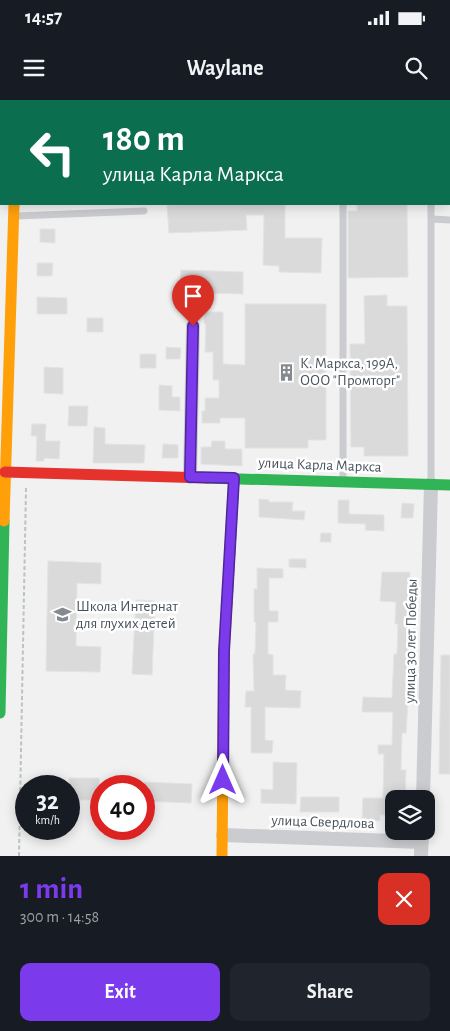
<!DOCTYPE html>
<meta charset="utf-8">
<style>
body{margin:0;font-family:"Alegreya Sans",sans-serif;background:#20242c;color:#f1f3f6;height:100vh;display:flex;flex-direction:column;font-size:19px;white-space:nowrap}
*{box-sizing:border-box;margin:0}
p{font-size:16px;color:#9ea1a6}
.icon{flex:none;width:28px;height:28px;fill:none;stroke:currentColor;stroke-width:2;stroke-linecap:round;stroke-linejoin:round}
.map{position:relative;height:756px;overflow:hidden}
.side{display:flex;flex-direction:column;background:#171b24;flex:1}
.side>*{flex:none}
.top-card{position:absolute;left:0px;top:0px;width:450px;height:105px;box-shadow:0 2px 12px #0003;background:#0b6e4f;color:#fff;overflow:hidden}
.fabs{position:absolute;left:385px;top:690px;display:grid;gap:10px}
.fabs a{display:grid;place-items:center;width:50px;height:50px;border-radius:10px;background:#171b24;box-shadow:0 2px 12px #0003;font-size:25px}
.speed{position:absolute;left:15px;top:675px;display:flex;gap:10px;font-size:25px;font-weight:700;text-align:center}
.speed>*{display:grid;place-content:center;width:65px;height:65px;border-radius:50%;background:#171b24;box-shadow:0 2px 12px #0003;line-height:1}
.speed small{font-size:12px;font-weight:400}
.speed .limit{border:8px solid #d22;background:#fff;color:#111}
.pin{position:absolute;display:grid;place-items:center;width:42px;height:42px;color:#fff;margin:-51px -21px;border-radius:50% 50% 50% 0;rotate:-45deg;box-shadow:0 0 5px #0007}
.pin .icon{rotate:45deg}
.me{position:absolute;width:55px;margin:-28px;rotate:0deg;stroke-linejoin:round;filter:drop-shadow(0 0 4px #0008)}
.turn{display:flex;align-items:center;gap:18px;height:105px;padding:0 20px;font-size:22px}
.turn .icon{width:65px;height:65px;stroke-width:2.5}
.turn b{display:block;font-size:35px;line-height:42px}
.round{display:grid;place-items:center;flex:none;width:52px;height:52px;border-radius:10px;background:#20242c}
.head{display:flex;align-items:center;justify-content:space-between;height:85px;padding:0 20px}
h1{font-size:30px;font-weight:700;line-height:38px;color:#7c3aed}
.action{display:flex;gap:10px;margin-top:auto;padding:10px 20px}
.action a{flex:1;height:58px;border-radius:10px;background:#7c3aed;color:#fff;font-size:20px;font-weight:700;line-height:58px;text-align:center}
.action a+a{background:#20242c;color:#f1f3f6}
.status{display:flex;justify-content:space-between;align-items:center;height:35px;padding:0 25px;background:#171b24;direction:ltr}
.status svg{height:14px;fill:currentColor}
header{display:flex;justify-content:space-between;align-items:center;height:65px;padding:0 20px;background:#171b24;font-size:22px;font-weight:700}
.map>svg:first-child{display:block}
</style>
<div class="status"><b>14:57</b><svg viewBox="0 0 49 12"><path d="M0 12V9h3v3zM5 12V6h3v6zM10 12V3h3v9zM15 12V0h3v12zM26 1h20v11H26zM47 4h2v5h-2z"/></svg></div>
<header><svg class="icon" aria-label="menu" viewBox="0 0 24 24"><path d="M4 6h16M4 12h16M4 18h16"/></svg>Waylane<svg class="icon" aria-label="search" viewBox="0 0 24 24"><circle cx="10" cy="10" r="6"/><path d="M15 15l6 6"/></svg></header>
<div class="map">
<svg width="450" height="756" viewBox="0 0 450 756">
<rect width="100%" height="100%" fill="#f1f1f1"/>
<!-- building -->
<path fill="#dadadb" stroke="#e2e3e4" d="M206 104H285V138H322L321 173 279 172V166L263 165 264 115H246L247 130 169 133 167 105Z
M357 104H407L408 177 348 178V111H357Z
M40 129H55V143L40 142Z
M37 163H53L52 176H37Z
M181 170 243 172V194L180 192Z
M387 195V206H407L408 356H364V347H351L350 244H365L364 196Z
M37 197 67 198V214H37Z
M245 204H326V340H308V348H245V318H220V323H202V311H205V298H219V280H213V252H205L206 224H204V212H223V264L245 265Z
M87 218H103V232H87Z
M166 247 181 248 180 259H166Z
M140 254H156V268H140Z
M44 267 63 268V294L44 293Z
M159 285 172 286V297H180V311L159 310Z
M69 306H88L87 326H68Z
M32 324H46L45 341H60L59 359 44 358V361H36L37 336H31Z
M94 327 105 328V344L145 345 144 363H93Z
M212 341H225V349H242V366L201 364V347H211Z
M163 344 178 345V358H162Z
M259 399 269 400V402H293L292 411H305L304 420 259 417Z
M338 400H349V414L384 415V431L365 430 366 424 338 423Z
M402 403 414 404 413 418H401Z
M321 433H331V442H320Z
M289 459H306V468L289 467Z
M48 461 101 463V484L77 483 76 546 101 547 100 572 46 571Z
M257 468 283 469V478H269V511H278V522H268V554L273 555V575H286L285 590 301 591 300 608 265 607V640L273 641 272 653H251V607H245L246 591H254L253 554H255L256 522H254V489H257Z
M382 472H410V569L406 633H402L401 670H406L405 699H394V715H380V721L362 720 363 698H383L384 654H378V645H392L393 612H362L363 597 392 598 394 554H397L398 524H395L396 502 380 501Z
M136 500 155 501 152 575 132 574Z
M441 555H450V674H439Z
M273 662 297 663 296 704 261 703V689L273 690Z
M69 678H99V700H69Z
M144 682 192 684 191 703 144 701Z
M301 697H339V712H300Z"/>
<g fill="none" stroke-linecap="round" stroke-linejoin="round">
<!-- path -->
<path stroke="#b9c4c1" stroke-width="2" stroke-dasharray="4 2.5" stroke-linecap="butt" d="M19 756 26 388"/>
<!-- lane -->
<path stroke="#cbcccf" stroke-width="7" d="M343 0V1
M430 0V1
M343 104V381
M431 104V384
M17 116 144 111
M431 119 450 120"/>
<!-- street -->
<path stroke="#cbcccf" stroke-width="14" d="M190 377 193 226
M423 699 431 384
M223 735 422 742
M421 756 422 731"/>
<!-- fast -->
<path stroke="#30b455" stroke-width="11" d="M207 378 450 385
M227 504 234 378
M0 613 4 421"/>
<!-- slow -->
<path stroke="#ff9f0a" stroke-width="11" d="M18 0V1
M4 421 14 104
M222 756 224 551 227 504"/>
<!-- jam -->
<path stroke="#e5322d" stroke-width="11" d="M5 372 207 378"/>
</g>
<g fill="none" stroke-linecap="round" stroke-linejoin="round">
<defs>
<path id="route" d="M193 226 190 377 234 378 224 551 223 680"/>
</defs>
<!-- route casing -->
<use href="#route" stroke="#51269a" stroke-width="12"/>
<!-- route -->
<use href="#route" stroke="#7c3aed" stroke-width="9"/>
</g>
<!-- icons -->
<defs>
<symbol id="building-bare" viewBox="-9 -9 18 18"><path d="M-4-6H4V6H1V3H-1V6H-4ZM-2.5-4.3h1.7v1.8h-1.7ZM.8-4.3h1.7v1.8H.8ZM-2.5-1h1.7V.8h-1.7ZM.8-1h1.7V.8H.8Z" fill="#848a90" stroke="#fff" stroke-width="2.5" paint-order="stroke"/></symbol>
<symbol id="school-bare" viewBox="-9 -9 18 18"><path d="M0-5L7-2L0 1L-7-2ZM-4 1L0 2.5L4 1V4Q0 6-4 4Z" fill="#848a90" stroke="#fff" stroke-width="2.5" paint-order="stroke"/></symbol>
</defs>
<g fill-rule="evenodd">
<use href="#building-bare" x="274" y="260" width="25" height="25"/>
<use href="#school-bare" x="50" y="502" width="25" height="25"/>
</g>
<g text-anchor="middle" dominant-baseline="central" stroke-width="5" stroke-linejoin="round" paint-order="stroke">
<!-- poi labels -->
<g font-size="15" fill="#49525c" stroke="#fff" text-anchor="start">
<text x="300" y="263">К. Маркса, 199А,<tspan x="300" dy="17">ООО "Промторг"</tspan></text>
<text x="76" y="506">Школа Интернат<tspan x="76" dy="17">для глухих детей</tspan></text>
</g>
<!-- street labels -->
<g font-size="15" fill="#49525c" stroke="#fff">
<text transform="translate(320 365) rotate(2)">улица Карла Маркса</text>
<text transform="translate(411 541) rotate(-89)">улица 30 лет Победы</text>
<text transform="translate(323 722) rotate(2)">улица Свердлова</text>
</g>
</g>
</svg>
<div class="fabs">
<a><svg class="icon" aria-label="layers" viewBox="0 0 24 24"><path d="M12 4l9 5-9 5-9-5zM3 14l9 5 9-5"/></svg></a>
</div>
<div class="speed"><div>32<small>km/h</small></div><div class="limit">40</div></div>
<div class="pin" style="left:193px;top:226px;background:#d93025"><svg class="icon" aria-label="arrive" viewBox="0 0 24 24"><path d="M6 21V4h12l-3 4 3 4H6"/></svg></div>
<svg class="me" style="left:223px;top:680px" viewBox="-20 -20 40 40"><path d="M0-17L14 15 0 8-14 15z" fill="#7c3aed" stroke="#fff" stroke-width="4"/></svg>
<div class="top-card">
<div class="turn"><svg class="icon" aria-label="left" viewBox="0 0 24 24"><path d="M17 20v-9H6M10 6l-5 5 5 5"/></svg><div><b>180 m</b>улица Карла Маркса</div></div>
</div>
</div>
<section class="side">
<div class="head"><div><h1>1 min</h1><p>300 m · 14:58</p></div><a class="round" style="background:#d93025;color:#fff"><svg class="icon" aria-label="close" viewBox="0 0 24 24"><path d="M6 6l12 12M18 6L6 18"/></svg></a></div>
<div class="action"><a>Exit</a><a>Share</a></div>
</section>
